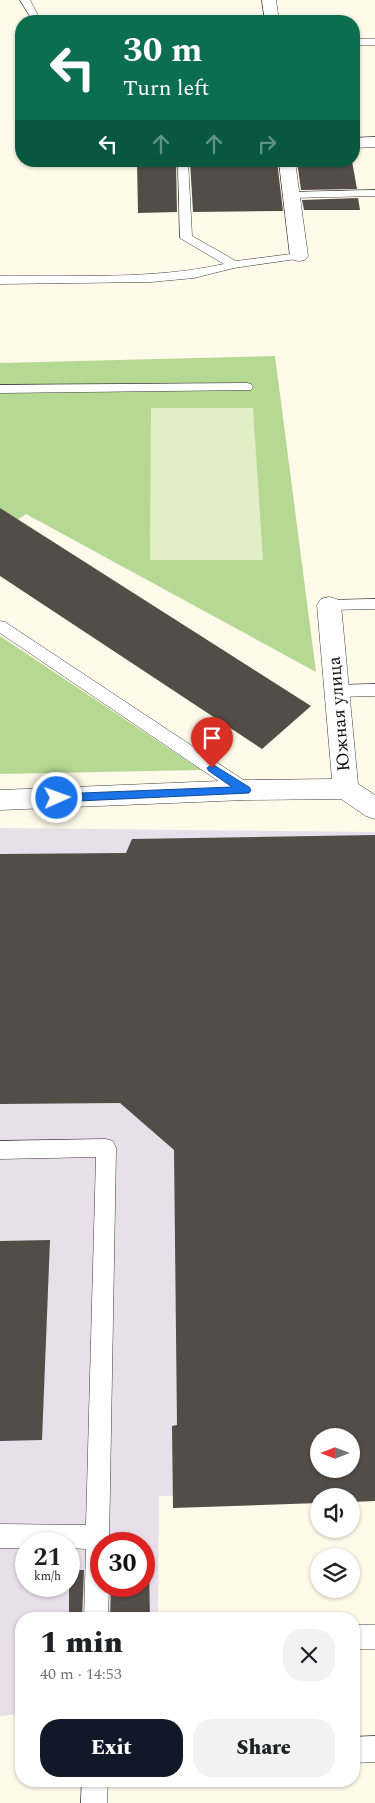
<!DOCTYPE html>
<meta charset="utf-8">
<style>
body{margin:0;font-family:Spectral,serif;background:#f2f2f2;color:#202124;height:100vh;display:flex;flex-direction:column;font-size:19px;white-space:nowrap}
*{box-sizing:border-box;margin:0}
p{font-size:16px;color:#757577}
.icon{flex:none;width:28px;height:28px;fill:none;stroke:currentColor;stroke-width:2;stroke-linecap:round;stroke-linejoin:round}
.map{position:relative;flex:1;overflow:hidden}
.sheet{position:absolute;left:15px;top:1612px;width:345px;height:175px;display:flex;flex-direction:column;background:#fff;border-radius:20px;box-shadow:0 1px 4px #0004}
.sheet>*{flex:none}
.top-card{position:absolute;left:15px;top:15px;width:345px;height:152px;border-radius:20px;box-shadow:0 1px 4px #0004;background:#0b6e4f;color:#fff;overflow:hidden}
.needle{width:32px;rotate:270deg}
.tools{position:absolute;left:310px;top:1428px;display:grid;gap:10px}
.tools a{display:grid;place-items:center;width:50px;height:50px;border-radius:50%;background:#fff;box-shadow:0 1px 4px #0004;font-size:25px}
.speed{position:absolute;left:15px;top:1532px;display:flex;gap:10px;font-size:25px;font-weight:700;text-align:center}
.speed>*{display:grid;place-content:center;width:65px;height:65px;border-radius:50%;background:#fff;box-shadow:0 1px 4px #0004;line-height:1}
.speed small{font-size:12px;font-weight:400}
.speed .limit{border:8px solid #d22;background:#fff;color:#111}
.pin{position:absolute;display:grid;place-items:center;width:42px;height:42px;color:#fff;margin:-51px -21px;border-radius:50% 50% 50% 0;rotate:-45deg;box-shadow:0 0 5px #0007}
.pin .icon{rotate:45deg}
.me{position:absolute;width:55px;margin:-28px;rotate:88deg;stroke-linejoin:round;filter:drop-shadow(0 0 4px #0008)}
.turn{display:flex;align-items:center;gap:18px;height:105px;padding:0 25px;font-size:22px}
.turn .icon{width:65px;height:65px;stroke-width:2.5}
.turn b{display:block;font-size:35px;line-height:42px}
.lanes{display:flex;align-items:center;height:48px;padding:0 25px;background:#0003;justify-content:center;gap:25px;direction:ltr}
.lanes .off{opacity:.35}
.round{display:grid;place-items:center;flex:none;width:52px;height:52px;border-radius:20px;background:#f2f2f2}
.head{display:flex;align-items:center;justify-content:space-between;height:85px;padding:0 25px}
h1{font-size:30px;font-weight:800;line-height:38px}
.primary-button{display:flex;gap:10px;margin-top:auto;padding:10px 25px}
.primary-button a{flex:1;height:58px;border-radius:20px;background:#111827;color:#fff;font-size:20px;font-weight:800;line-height:58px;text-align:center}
.primary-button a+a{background:#f2f2f2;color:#202124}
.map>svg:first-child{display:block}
</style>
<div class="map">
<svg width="375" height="1803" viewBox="0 0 375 1803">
<rect width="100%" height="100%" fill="#fffae9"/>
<!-- industrial -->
<path fill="#e9dfea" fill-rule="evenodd" d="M0 828 375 832V1498L351 1496H159L158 1619H21V1714L0 1716ZM319 1436H351V1469H319ZM26 1544H69V1586H26ZM101 1544H144V1586H101Z"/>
<!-- forest -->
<path fill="#b5d893" d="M275 356 316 672 26 514 0 532V363Z
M0 636 201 770 0 774Z"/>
<!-- pitch -->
<path fill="#e2efc6" d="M151 408H253L263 560H150Z"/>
<!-- building -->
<path fill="#534c47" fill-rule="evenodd" d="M137 161H176L177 212 138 213Z
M190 161H277L283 211 193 212Z
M297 161H352L357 189 301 190Z
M358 198 360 210H304L302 200Z
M0 508 311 706 262 749 0 576Z
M375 835V1501L351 1502V1496H319V1503L173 1508 172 1426 177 1425 174 1150 120 1103 0 1104V854L126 853 132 839ZM319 1436H351V1469H319Z
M50 1240 42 1440 0 1441V1241Z
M149 1568 150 1619H110L111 1586H144V1569Z
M69 1570H84L82 1619H69Z"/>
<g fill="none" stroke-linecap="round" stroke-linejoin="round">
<defs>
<path id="lane" d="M20 0H30L41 21H33Z
M354 39H375V45H354Z
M178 161H188L192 236 236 261 299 253 303 254 305 256 303 258 234 268 194 278 151 282 0 284V276C74 275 151 280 224 264L180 238Z
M375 190V196L292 198 287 195 292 192Z
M247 383 251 384 253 387 251 390 0 393V385Z
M375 599V609L329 610 324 609 322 605 324 601 329 600Z
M0 621 5 622 251 785 253 790 251 795 245 796 239 795 0 633Z
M375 684V696L337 697 332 695 329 691 332 687 337 685Z
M106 1139 113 1141 116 1148 109 1544H101V1586H109L108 1619H84L86 1549 69 1548V1544H26V1548H0V1524L86 1525 96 1157 0 1159V1141Z
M354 1625H375V1649H354Z
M375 1736V1762L354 1763V1737Z
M82 1781H108L107 1803H81Z"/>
<path id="street" d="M262 0H276L279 21H265Z
M375 137V147L354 148V138Z
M279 161H295L308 256 305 260 299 261 293 260 290 256Z
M329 597 337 599 341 605 358 784 375 795V819L366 816 341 799 245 800 0 810V790L245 780 332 779 317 605 321 599Z"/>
</defs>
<!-- lane casing -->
<use href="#lane" stroke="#3e3e3e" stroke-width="1"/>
<!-- street casing -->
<use href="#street" stroke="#3e3e3e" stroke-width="1"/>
<!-- lane -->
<use href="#lane" fill="#fff" fill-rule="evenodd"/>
<!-- street -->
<use href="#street" fill="#fff" fill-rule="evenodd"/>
</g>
<!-- route -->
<path fill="#1a73e8" stroke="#114b97" d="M212 764 249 787 251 790 249 793 57 802 51 798 57 794 232 787 209 771 207 768Z"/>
<g text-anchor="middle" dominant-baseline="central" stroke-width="5" stroke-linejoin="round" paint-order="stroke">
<!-- street labels -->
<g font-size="18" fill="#0b0b0b" stroke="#fff">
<text transform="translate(339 714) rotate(-95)">Южная улица</text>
</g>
</g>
</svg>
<div class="tools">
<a><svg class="needle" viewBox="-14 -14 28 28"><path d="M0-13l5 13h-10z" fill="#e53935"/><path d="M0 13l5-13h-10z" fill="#757577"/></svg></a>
<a><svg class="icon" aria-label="sound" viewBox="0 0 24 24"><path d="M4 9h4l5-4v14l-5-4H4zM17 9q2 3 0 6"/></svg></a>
<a><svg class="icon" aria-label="layers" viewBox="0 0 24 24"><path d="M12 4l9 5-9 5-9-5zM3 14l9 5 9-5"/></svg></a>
</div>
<div class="speed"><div>21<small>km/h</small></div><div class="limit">30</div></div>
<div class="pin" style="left:212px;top:768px;background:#d93025"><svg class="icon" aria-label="arrive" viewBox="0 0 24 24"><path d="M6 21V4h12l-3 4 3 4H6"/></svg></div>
<svg class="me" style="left:57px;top:798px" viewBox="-20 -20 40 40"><circle r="17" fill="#1a73e8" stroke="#fff" stroke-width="3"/><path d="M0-11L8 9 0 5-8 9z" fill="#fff"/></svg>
<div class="top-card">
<div class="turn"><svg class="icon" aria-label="left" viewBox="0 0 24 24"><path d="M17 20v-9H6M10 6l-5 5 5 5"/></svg><div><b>30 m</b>Turn left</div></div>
<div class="lanes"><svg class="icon" aria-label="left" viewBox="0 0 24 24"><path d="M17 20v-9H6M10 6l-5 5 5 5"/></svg><svg class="icon off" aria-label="ahead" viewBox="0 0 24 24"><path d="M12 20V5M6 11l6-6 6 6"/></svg><svg class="icon off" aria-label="ahead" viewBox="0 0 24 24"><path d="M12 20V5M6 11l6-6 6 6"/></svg><svg class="icon off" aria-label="right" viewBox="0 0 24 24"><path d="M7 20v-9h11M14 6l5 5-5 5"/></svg></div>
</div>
<section class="sheet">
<div class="head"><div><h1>1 min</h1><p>40 m · 14:53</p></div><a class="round"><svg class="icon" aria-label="close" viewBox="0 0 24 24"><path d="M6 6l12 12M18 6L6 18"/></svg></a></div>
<div class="primary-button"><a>Exit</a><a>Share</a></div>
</section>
</div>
